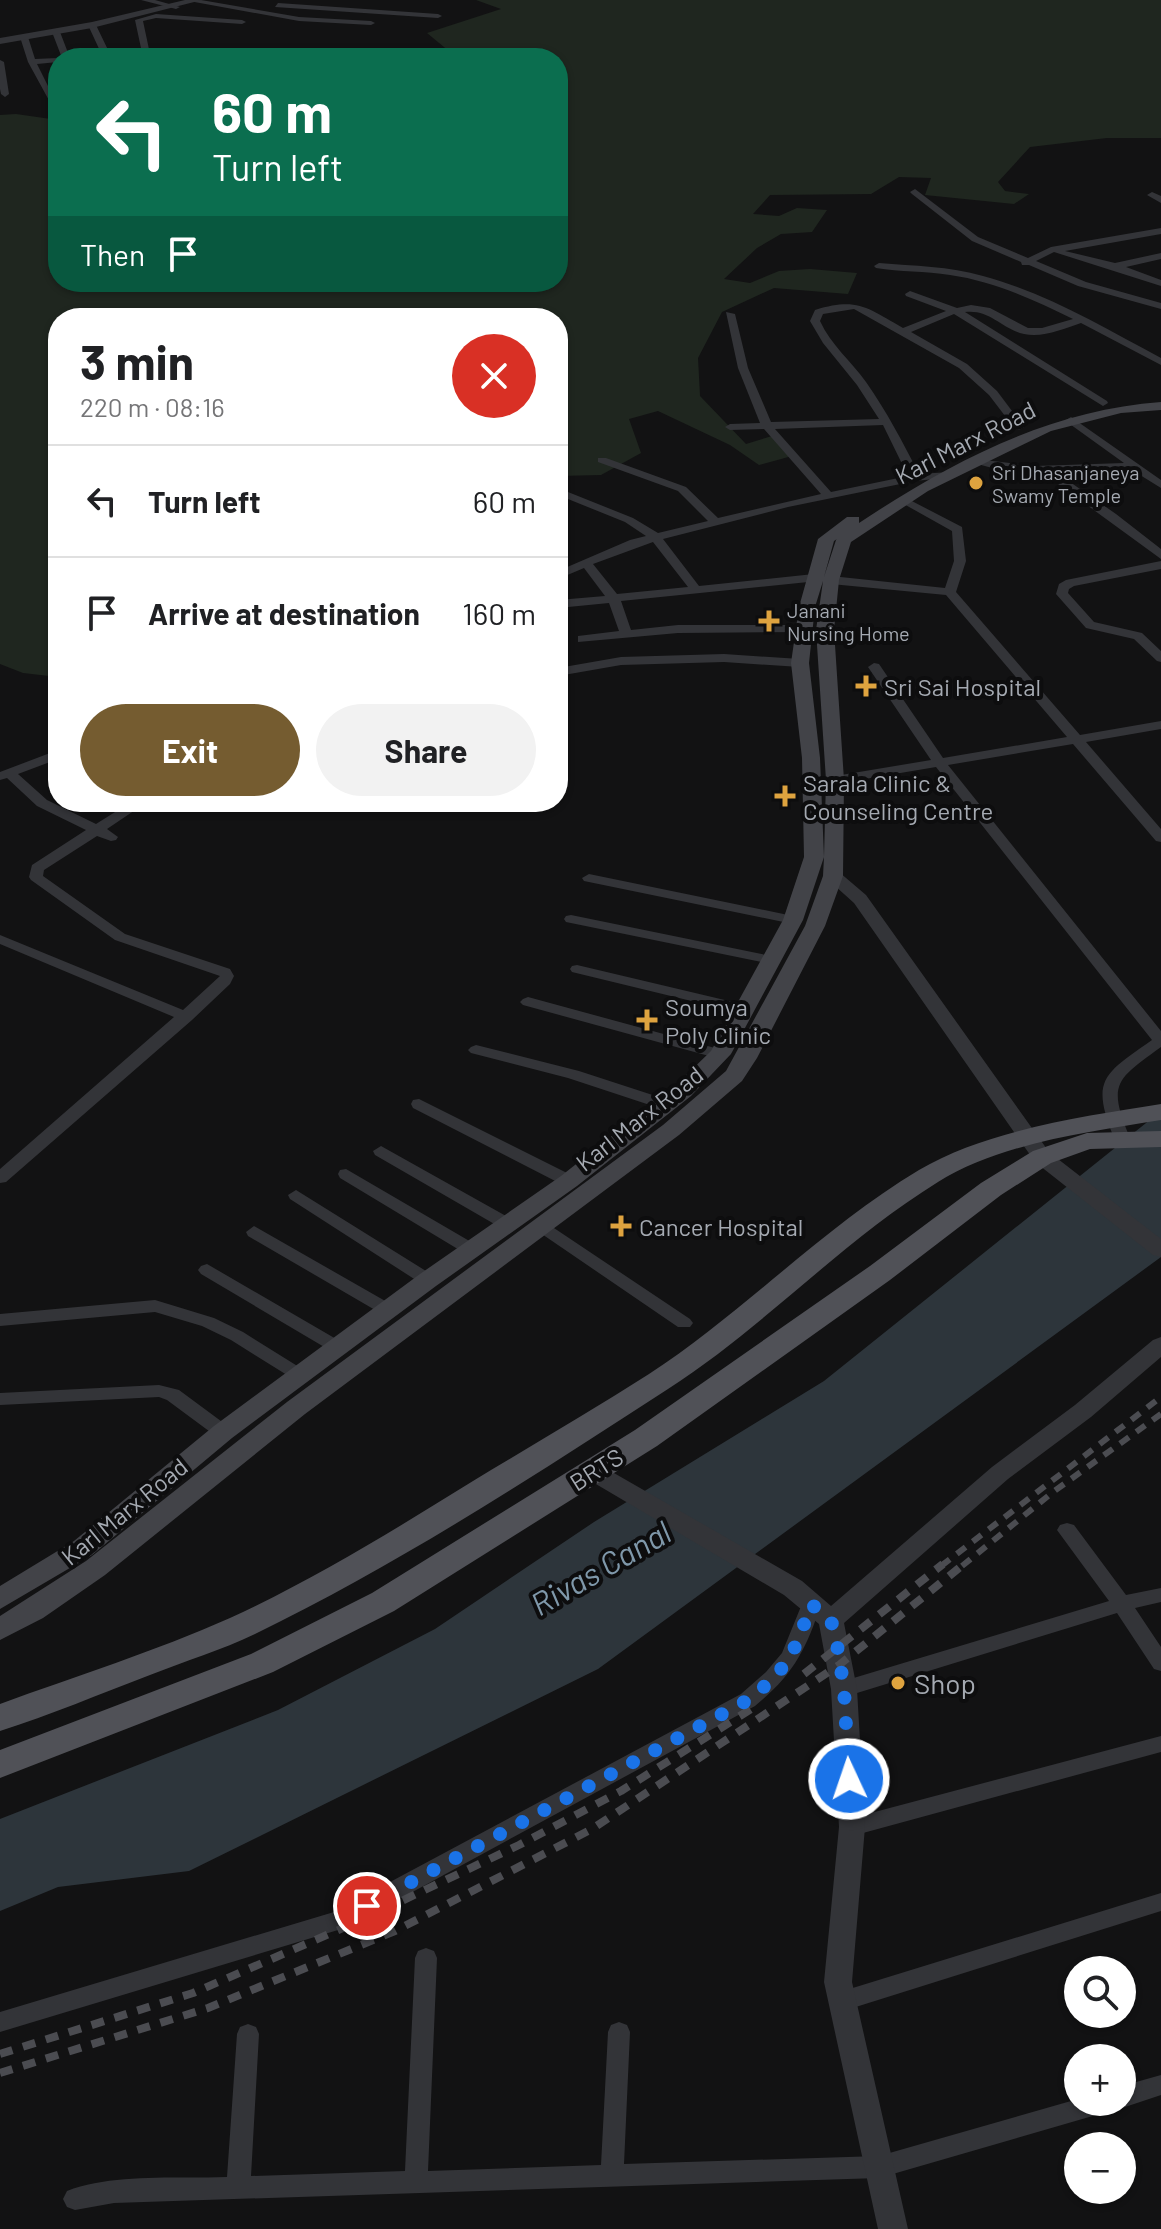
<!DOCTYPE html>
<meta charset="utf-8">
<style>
body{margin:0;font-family:Barlow,sans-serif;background:#f2f2f2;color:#202124;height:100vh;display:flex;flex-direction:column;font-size:30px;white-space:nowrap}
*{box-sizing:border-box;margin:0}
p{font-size:26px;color:#757577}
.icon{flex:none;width:44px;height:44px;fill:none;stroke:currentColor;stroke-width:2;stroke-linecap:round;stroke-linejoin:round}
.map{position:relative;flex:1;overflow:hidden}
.drawer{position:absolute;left:48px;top:308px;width:520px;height:504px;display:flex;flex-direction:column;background:#fff;border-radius:32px;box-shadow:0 2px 6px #0004}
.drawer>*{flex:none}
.banner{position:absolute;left:48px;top:48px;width:520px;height:244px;border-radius:32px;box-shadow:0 2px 6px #0004;background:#0b6e4f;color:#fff;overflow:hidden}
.fabs{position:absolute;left:1064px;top:1956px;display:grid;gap:16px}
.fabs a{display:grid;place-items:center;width:72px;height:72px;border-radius:50%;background:#fff;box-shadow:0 2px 6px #0004;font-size:40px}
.pin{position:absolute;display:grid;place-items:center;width:68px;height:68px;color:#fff;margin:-34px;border:4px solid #fff;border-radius:50%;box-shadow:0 2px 8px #0007}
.me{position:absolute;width:88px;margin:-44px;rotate:357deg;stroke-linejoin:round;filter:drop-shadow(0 0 6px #0008)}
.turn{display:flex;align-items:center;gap:28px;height:168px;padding:0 32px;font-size:36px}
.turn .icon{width:104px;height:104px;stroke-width:2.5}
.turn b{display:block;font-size:56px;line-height:68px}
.then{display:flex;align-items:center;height:76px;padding:0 32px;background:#0003;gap:16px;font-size:30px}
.round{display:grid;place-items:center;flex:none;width:84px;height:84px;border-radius:42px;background:#f2f2f2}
.headline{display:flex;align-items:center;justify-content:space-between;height:136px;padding:0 32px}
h1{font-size:48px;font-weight:700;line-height:60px}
.cta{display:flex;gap:16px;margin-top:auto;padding:16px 32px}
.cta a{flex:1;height:92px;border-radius:48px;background:#755c30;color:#fff;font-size:32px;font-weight:700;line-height:92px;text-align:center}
.cta a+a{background:#f2f2f2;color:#202124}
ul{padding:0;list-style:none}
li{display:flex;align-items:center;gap:24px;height:112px;padding:0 32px;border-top:2px solid #e0e0e0}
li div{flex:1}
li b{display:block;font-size:30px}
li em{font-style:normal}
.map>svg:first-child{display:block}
</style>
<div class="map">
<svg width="1161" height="2229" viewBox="0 0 1161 2229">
<rect width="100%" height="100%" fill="#121213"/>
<!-- green -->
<path fill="#1f261f" d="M476 0H1161V138H1107L1030 147 998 182 1005 191 1029 194 1014 204 925 195 931 178 899 177 871 194 770 195 753 214 779 216 797 208 827 210 812 232 781 234 757 248 724 279 750 283 779 271 810 269 857 273 848 294 774 288 722 312 698 358 700 396 746 444 772 436 792 456 759 465 730 445 658 411 629 419 641 453 601 475 558 476V318H58V677L23 673 0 664V115L16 114 58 120V282H558V58H399L450 52 427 33 501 9Z"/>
<!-- water -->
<path fill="#2d353b" d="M1161 1111V1257L598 1669 189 1871 58 1887 0 1911V1819L278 1710 435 1629 594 1522 824 1381Z"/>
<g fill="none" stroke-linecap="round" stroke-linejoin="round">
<!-- minor -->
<path fill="#333438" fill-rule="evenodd" d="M141 0H155L180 7 176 9Z
M201 0 299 17 371 21 375 23 371 25 299 21 189 1Z
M278 3 438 14 442 16 438 18 275 7Z
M156 14 242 20 246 22 242 24 156 18 143 21 150 54 153 58H144L141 53 112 58H72L101 53 88 25 92 23 96 25 109 52 141 48 135 20Z
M56 30 60 32 70 58H62L52 32Z
M24 35 28 37 35 59 58 58H60L58 62 37 64 58 106 51 104 28 62 20 37Z
M0 60 4 62 9 94 5 97 1 94 0 89Z
M915 189 978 237 1028 258 1051 247 1161 228V234L1065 251 1115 263 1161 253V259L1126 267 1161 280V286L1054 252 1036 261 1086 282 1161 303V309L1078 286 1029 265H1022L1021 262 972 241 912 194 910 192Z
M1152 192 1161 196V203L1147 195Z
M879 263C914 266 949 266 983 276 1046 293 1103 327 1161 358V365L1081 323C1063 329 1043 338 1024 334 1002 329 990 309 965 312L1107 401 1108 403 1103 406 954 314 911 332 967 364 997 391 1024 427 1019 430 1015 429 989 395 959 368 854 309 823 314 820 321C831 345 851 361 866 382 887 412 902 441 919 474L950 472 954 473V477L915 481 788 507 663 539 699 586 814 574 820 578 818 581 621 601 631 630 678 625H804L808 626V632L678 633 578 642V636L619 631 609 603 558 608V600L605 596 584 568 558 579V571L630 540 646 536 625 522 558 495V488L633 518 658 533 708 521 678 491 598 462V458H606L686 487 718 518 821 494 764 429 730 430 725 427 730 424 760 423 738 368 726 312 735 314 748 368 771 422 879 419 857 385 823 343 810 321 815 310C858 297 867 308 903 328L946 311 906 296 905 294 910 291 957 308 971 305 990 308 1028 328H1042L1073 319C1034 300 993 281 950 275 925 271 900 272 876 268L874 266ZM883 425 908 476 831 492 775 429ZM653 542 688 587 617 594 593 564Z
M1071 417 1161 480V488L1132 470 1057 473 1116 514 1161 549V559L1043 473 996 469 970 462 976 459 1035 466 1124 463 1067 422 1066 420Z
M906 498 962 527 966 561 956 592 1080 735 1161 721V729L1086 742 1161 829V842L1156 841 1073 744 948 765 1161 1031V1047C1116 1080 1107 1083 1130 1138L1128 1142H1116L1114 1138C1090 1079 1104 1074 1152 1040L936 767 835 784 828 780 835 776 931 760 868 667 874 663 879 664 943 758 1067 737 946 595 831 584 825 580 831 576 945 588 954 561 952 531 902 503V499Z
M1161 561V569L1074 586 1069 589 1068 593 1094 622 1142 633 1161 651V662L1157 661 1134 639 1086 628 1056 594 1059 584 1066 580Z
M724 654 800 659 806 663 800 667 724 662 621 665 558 676V668L621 657Z
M58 750V759L18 774 47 800 96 824 131 802H147L107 829 118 837 116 840 111 841 97 836 44 870 43 876 125 934 230 969 234 976 230 984 192 1020 6 1182 0 1183V1169L174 1017 0 944V935L183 1010 220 976 115 940 31 880 29 877 32 865 86 830 37 806 7 778 0 780V772Z
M589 874 793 916 800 920 793 924 584 881 582 878Z
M571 915 771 956 778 960 771 964 566 922 564 919 566 916Z
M577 965 750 1006 753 1009 745 1014 572 972 570 969 572 966Z
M528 997 726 1051 728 1054 720 1059 523 1005 520 1002 523 999Z
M476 1045 579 1071 671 1101 673 1105 665 1110 568 1078 471 1053 468 1050 471 1047Z
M419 1099 575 1177 577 1181 569 1186 563 1185 413 1108 411 1104 413 1100Z
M381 1146 515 1221 517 1225 515 1229H503L375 1155 373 1151Z
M346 1169 478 1246 480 1250 478 1254H466L340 1178 338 1174 340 1170Z
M296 1190 434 1276 437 1280 434 1284H422L290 1199 288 1195Z
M542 1220 690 1319 693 1323 690 1327H678L536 1230 534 1226Z
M254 1226 394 1306 397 1310 394 1314H382L248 1236 246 1232Z
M207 1264 343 1343 346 1347 343 1351H331L201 1274 198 1270 201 1266Z
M155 1300 214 1318 243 1332 307 1372 310 1376 307 1380H295L231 1340 202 1326 155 1312 0 1326V1314Z
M159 1385 179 1390 229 1427 232 1432 229 1437H217L167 1400 159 1397 0 1405V1393Z
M1067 1523 1074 1525 1126 1595 1161 1588V1602L1135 1608 1161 1647V1671L1154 1669 1117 1613 844 1697 837 1695 834 1689 837 1683 1109 1601 1057 1530 1060 1525Z
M811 1596 818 1599 821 1604C806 1650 793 1675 755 1706L348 1927 0 2032V2012L334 1912 741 1694 766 1672 782 1653 804 1599Z
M1161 1736V1752L852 1836 845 1833 841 1827 845 1821 852 1818Z
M1161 1893V1911L843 2011 835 2008 832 2001 835 1994 843 1991Z
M426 1948 434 1951 437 1958 428 2171 601 2165 608 2032 611 2025 619 2022 627 2025 630 2032 624 2164 879 2156 1078 2099V2102H1122V2086L1161 2075V2095L1122 2108 1114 2104 1111 2109 1103 2113 879 2178 114 2203 75 2210 67 2207 63 2199 67 2191C113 2173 177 2179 227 2177L237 2034 240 2027 248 2024 256 2027 259 2034 251 2176 405 2171 415 1958 418 1951Z"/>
<!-- tertiary -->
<path fill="#333438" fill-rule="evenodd" d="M185 0H202L92 28 0 44V38L92 22Z
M833 871 839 872 866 895 1049 1152 1161 1239V1257L1153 1255 1035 1162 854 903 824 876Z
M1161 1337V1357L1091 1417 1008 1479 844 1623 857 1689 865 1827 852 1982 908 2229H878L824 1982 839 1827 831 1689 819 1624 784 1595 584 1477 580 1471 584 1465 592 1462 600 1465 802 1581 831 1606 992 1467 1075 1405 1153 1340Z"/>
<!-- secondary -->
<path fill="#424348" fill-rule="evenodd" d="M1161 402V410L1121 413 1051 431 928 491 851 542 839 580 834 630 844 780 843 876 825 926 757 1058 742 1081 679 1135 305 1414 105 1575 43 1618 0 1640V1616L86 1561 287 1402 663 1125 726 1071 805 926 823 876 824 857 803 920 731 1054 691 1096 577 1186 436 1286 232 1438 92 1555 0 1609V1586L74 1541 214 1426 420 1274 561 1176 675 1086 711 1051 783 920 804 857 802 758 791 663 799 607 818 539 847 517H859V523C951 462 1049 410 1161 402ZM837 539 836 540 824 577 834 541ZM823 581 816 630 826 780 824 857 820 758 809 663 815 607Z"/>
<!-- primary -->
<path fill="#505157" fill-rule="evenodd" d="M1161 1104V1120C1088 1132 1001 1143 938 1182 841 1242 763 1328 668 1389 534 1476 399 1564 255 1634 222 1650 185 1661 150 1675 100 1694 50 1715 0 1731V1704C76 1676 156 1651 230 1618 315 1579 394 1530 473 1481 531 1446 591 1411 649 1374 743 1313 822 1228 919 1170 986 1130 1085 1116 1161 1104Z
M1161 1131V1147L1090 1149 1051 1163 1001 1195 890 1280 657 1446 394 1611 273 1672 0 1778V1750L251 1654 372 1593 635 1430 870 1266 981 1183 1033 1151 1087 1133Z"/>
<!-- rail-far1 -->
<path stroke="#4b4c51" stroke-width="6" stroke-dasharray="11 9" stroke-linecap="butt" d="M941 1566 1161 1397
M962 1566 1053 1492 1161 1414"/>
<!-- rail -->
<path stroke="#4b4c51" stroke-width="8" stroke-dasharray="13 11" stroke-linecap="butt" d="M804 1674 943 1564
M0 2054 193 1993 366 1918 519 1845 621 1791 751 1709
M0 2073 208 2008 395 1931 592 1829 839 1665 964 1564"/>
</g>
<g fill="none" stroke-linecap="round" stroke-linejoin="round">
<!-- route -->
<path stroke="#1a73e8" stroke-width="14" stroke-dasharray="0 25.2" d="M367 1906 748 1700C789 1668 795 1652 811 1604L831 1620 838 1650 844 1689 849 1779"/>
</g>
<!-- markers -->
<g fill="#dea33f" stroke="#0d0d0e" stroke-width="3">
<circle cx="976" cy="483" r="8"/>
<path d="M765 609h8v8h8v8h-8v8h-8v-8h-8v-8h8z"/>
<path d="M862 674h8v8h8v8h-8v8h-8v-8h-8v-8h8z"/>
<path d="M781 784h8v8h8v8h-8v8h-8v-8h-8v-8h8z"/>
<path d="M643 1008h8v8h8v8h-8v8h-8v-8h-8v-8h8z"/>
<path d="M617 1214h8v8h8v8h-8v8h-8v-8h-8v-8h8z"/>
<circle cx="898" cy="1683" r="8"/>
</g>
<g text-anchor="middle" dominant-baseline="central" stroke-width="8" stroke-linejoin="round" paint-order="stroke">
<!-- far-poi labels -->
<g font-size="20" fill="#a5aab2" stroke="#0d0d0e" text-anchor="start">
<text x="992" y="472">Sri Dhasanjaneya<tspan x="992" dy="23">Swamy Temple</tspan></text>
<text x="787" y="610">Janani<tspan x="787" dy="23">Nursing Home</tspan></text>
</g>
<!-- street labels -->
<g font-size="24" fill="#a5aab2" stroke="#0d0d0e">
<text transform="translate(965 442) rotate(-27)">Karl Marx Road</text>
<text transform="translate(639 1118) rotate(-38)">Karl Marx Road</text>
<text transform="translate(596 1469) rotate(-32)">BRTS</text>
<text transform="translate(124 1511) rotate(-39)">Karl Marx Road</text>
</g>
<!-- poi labels -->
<g font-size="24" fill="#a5aab2" stroke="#0d0d0e" text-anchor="start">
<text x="884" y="686">Sri Sai Hospital</text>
<text x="803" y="782">Sarala Clinic &amp;<tspan x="803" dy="28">Counseling Centre</tspan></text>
<text x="665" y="1006">Soumya<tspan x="665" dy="28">Poly Clinic</tspan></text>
<text x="639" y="1226">Cancer Hospital</text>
</g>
<!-- near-poi labels -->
<g font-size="28" fill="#a5aab2" stroke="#0d0d0e" text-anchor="start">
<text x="914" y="1683">Shop</text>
</g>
<!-- near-water labels -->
<g font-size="32" font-style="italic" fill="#7f98aa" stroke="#0d0d0e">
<text transform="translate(600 1567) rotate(-30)">Rivas Canal</text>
</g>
</g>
</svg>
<div class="fabs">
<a><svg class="icon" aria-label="search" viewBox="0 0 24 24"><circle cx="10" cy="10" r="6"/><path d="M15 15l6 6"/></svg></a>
<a>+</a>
<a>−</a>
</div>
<div class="pin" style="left:367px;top:1906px;background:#d93025"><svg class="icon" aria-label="arrive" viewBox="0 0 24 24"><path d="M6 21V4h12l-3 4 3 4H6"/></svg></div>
<svg class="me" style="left:849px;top:1779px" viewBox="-20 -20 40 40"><circle r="17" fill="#1a73e8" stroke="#fff" stroke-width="3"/><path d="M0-11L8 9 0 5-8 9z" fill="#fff"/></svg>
<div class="banner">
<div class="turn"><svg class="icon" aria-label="left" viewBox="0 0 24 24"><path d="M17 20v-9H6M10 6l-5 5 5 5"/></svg><div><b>60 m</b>Turn left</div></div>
<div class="then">Then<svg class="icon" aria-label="arrive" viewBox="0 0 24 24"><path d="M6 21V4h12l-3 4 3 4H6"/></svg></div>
</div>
<section class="drawer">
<div class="headline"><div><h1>3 min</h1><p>220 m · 08:16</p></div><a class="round" style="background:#d93025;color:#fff"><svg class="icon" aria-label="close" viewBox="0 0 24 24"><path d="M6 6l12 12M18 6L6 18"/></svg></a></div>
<ul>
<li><svg class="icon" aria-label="left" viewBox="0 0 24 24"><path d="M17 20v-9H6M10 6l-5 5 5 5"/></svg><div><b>Turn left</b></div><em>60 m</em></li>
<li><svg class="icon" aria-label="arrive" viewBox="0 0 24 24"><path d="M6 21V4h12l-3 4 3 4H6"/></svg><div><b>Arrive at destination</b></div><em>160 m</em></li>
</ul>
<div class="cta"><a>Exit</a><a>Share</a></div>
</section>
</div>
